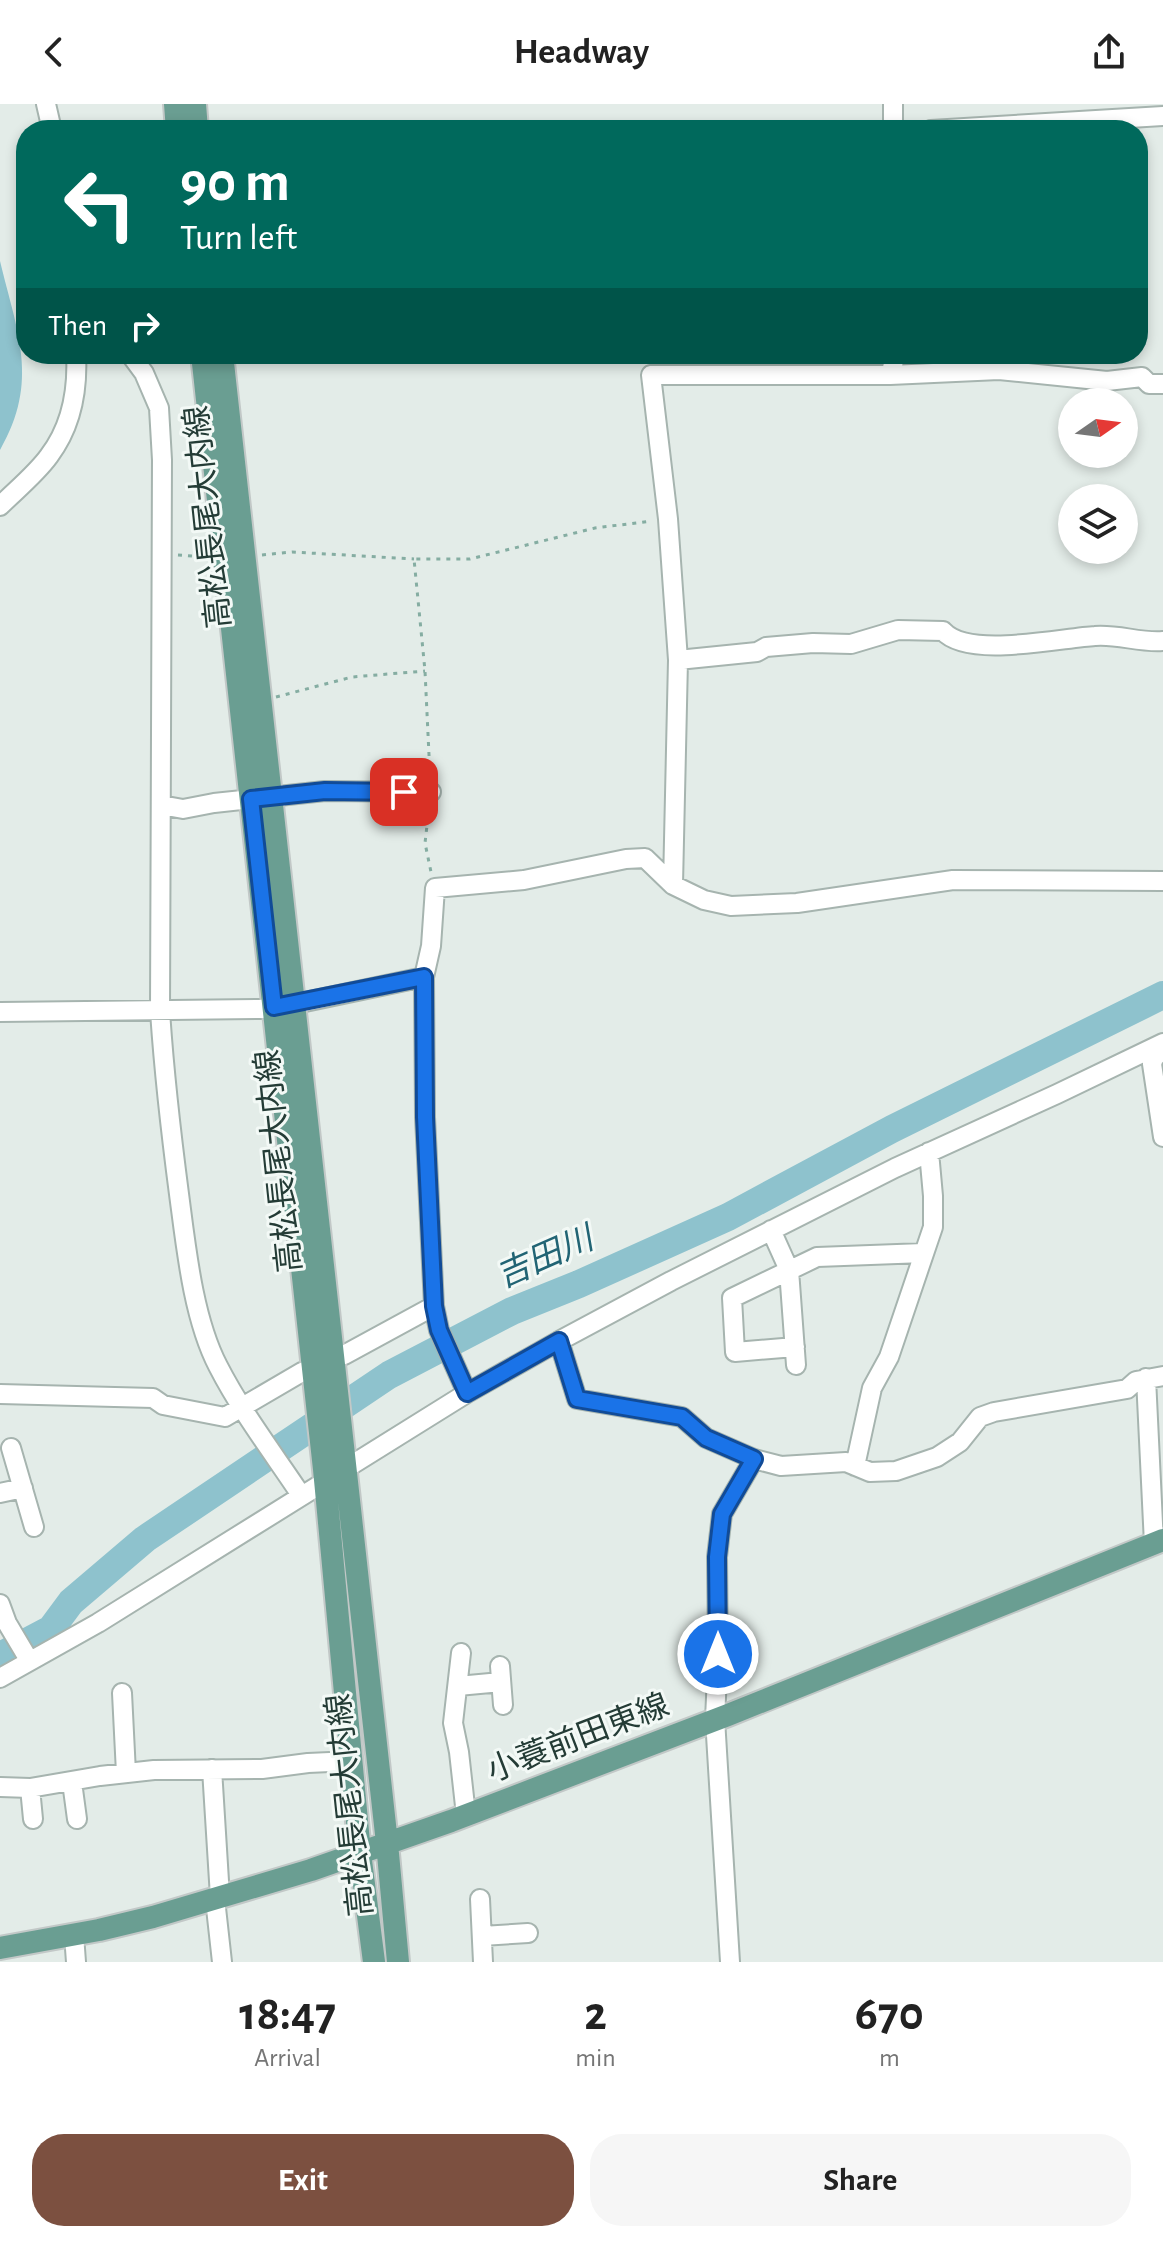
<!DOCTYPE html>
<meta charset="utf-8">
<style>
body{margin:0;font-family:"Alegreya Sans","Noto Sans JP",sans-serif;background:#f6f6f6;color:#222;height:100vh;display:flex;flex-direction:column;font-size:30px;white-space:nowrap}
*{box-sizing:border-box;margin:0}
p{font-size:26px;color:#767676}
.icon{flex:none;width:44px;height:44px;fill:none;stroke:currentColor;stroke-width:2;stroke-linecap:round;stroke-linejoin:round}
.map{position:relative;height:1858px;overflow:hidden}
.drawer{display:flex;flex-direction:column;background:#fff;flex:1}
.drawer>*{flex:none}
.top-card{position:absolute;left:16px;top:16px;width:1132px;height:244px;border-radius:32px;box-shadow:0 4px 12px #0003;background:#00695c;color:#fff;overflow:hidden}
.needle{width:52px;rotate:76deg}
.fabs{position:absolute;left:1058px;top:284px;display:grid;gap:16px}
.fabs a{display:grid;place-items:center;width:80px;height:80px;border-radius:50%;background:#fff;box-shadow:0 4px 12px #0003;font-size:40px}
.pin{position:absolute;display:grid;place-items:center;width:68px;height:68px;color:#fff;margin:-34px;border-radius:16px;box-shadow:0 4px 12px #0006}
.me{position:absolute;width:88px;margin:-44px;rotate:0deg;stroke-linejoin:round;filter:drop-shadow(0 0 6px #0008)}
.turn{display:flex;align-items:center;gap:28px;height:168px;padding:0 32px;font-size:36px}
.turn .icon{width:104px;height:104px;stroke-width:2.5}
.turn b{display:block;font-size:56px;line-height:68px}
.then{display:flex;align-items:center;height:76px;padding:0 32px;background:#0003;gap:16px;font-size:30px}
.eta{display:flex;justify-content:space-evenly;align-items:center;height:136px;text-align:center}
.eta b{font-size:48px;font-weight:700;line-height:56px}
.primary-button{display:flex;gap:16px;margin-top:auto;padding:16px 32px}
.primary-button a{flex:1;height:92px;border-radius:32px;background:#7c5040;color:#fff;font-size:32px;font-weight:700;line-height:92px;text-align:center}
.primary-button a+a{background:#f6f6f6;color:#222}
header{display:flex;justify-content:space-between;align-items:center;height:104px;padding:0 32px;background:#fff;font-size:36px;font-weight:700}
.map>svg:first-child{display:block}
</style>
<header><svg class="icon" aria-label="back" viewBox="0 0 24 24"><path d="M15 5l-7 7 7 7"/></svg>Headway<svg class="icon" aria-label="share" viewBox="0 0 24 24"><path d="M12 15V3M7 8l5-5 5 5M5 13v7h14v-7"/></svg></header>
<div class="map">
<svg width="1163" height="1858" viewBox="0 0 1163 1858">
<rect width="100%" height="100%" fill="#e3ece8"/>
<!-- water -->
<path fill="#8ec2cd" d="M0 157C17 228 40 277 0 346Z"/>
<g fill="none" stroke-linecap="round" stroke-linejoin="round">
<!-- river -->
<path stroke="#8ec2cd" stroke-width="28" d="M0 1552 51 1525 71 1498 145 1435 389 1271 512 1207 579 1180 728 1113 892 1025 1163 891"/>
<defs>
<path id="minor" d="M46 0 52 26
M893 26V0
M931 26 1163 12
M130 250 144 269 159 304 162 356 160 907C164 968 171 1029 179 1090 186 1143 193 1214 218 1262 241 1307 273 1349 301 1391
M890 271 896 250
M0 402C16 386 36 370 49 352 71 323 78 286 76 250
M678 556 757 548 766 543 813 539 851 540 898 526 943 527C968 555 1060 534 1095 532 1118 530 1140 539 1163 537
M161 701 183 705 214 699 325 687 431 688
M673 781 678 556 668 415 651 271H890L999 266 1107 277 1142 273 1149 280H1163
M0 908 261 905 305 898 424 873
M1163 945 1154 954 1152 960 1163 1033
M771 1126 789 1166 796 1261
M559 1237 577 1295 682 1313 706 1334 754 1355 781 1362 846 1358 870 1368 896 1367 937 1353 960 1338 980 1313 994 1308 1127 1285 1136 1277 1163 1272
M795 1243 735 1248 732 1194 817 1153 924 1149
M1146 1274 1154 1440
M467 1289 439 1226 434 1202 425 1013 424 873 431 842 435 784 524 776 626 755 645 754 673 781 704 796 731 802 797 799 953 776 1163 777
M0 1290 153 1294 163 1301 225 1313 302 1268 344 1251 434 1202
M11 1344 34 1423
M855 1362 872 1284 889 1253 933 1123V1092L929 1048
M0 1389 23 1384
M0 1500 7 1519 29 1556
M461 1549 453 1619 459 1648 466 1711
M500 1562 503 1601
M0 1574 98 1519 467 1289 559 1237 671 1177 895 1064 1057 990 1163 939
M458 1582 501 1578
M122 1589 126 1669
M212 1665 220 1793
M72 1678 77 1715
M0 1683 30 1684 100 1672 154 1666 262 1665 308 1659 352 1657
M30 1684 33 1715
M215 1795 222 1858
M480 1795 483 1858
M74 1831 76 1858
M482 1832 528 1829
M730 1858 715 1615 718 1550 717 1453 722 1410 754 1355"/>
<path id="major" d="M175 0 177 26
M195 0 197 26
M202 250 324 1365 360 1749 374 1858
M222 250 387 1739 398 1858
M0 1844 99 1826 153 1813 311 1766 451 1717 728 1611 1163 1436"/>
</defs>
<!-- minor casing -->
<use href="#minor" stroke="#a6b4af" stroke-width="22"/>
<!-- major casing -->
<use href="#major" stroke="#c2c8c7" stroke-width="26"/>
<!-- path -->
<path stroke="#85ada2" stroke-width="3" stroke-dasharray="4 6" stroke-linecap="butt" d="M178 451 206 453
M262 451 292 448 414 455
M276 593 352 573 425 567
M430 672 425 567 414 455H470L595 424 652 417
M429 704 425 739 431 768"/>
<!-- minor -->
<use href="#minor" stroke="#fff" stroke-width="18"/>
<!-- major -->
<use href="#major" stroke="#6a9e92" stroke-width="22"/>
</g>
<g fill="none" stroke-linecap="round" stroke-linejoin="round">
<defs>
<path id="route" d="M404 688 325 687 251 695 274 903 424 873 425 1013 434 1202 439 1226 467 1289 559 1237 577 1295 682 1313 706 1334 754 1355 722 1410 717 1453 718 1550"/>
</defs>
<!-- route casing -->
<use href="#route" stroke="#114b97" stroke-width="20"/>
<!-- route -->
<use href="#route" stroke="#1a73e8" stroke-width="14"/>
</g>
<g text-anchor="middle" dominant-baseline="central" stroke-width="6" stroke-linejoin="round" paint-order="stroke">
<!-- street labels -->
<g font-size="32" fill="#243c36" stroke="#f3f9f6">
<text transform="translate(208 413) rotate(-96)">高松長尾大内線</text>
<text transform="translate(279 1057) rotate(-96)">高松長尾大内線</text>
<text transform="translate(578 1634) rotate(-21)">小蓑前田東線</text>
<text transform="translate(350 1701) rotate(-96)">高松長尾大内線</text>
</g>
<!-- water labels -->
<g font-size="34" font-style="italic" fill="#216474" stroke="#f3f9f6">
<text transform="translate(545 1154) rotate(-24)">吉田川</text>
</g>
</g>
</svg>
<div class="fabs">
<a><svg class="needle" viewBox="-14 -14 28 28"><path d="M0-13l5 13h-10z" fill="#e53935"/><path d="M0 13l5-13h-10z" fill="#767676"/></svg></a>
<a><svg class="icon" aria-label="layers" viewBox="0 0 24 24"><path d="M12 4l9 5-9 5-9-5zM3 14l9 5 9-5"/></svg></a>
</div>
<div class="pin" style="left:404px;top:688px;background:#d93025"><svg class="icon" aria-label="arrive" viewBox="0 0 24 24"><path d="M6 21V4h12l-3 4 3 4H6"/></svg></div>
<svg class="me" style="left:718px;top:1550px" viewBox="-20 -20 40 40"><circle r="17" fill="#1a73e8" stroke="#fff" stroke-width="3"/><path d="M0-11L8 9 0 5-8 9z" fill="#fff"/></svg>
<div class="top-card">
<div class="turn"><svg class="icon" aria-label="left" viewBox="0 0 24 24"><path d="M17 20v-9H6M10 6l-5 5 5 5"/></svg><div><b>90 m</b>Turn left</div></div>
<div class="then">Then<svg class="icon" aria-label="right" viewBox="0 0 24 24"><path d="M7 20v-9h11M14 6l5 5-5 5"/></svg></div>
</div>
</div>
<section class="drawer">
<div class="eta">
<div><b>18:47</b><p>Arrival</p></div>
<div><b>2</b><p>min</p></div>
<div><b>670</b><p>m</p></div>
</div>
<div class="primary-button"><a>Exit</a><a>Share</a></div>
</section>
